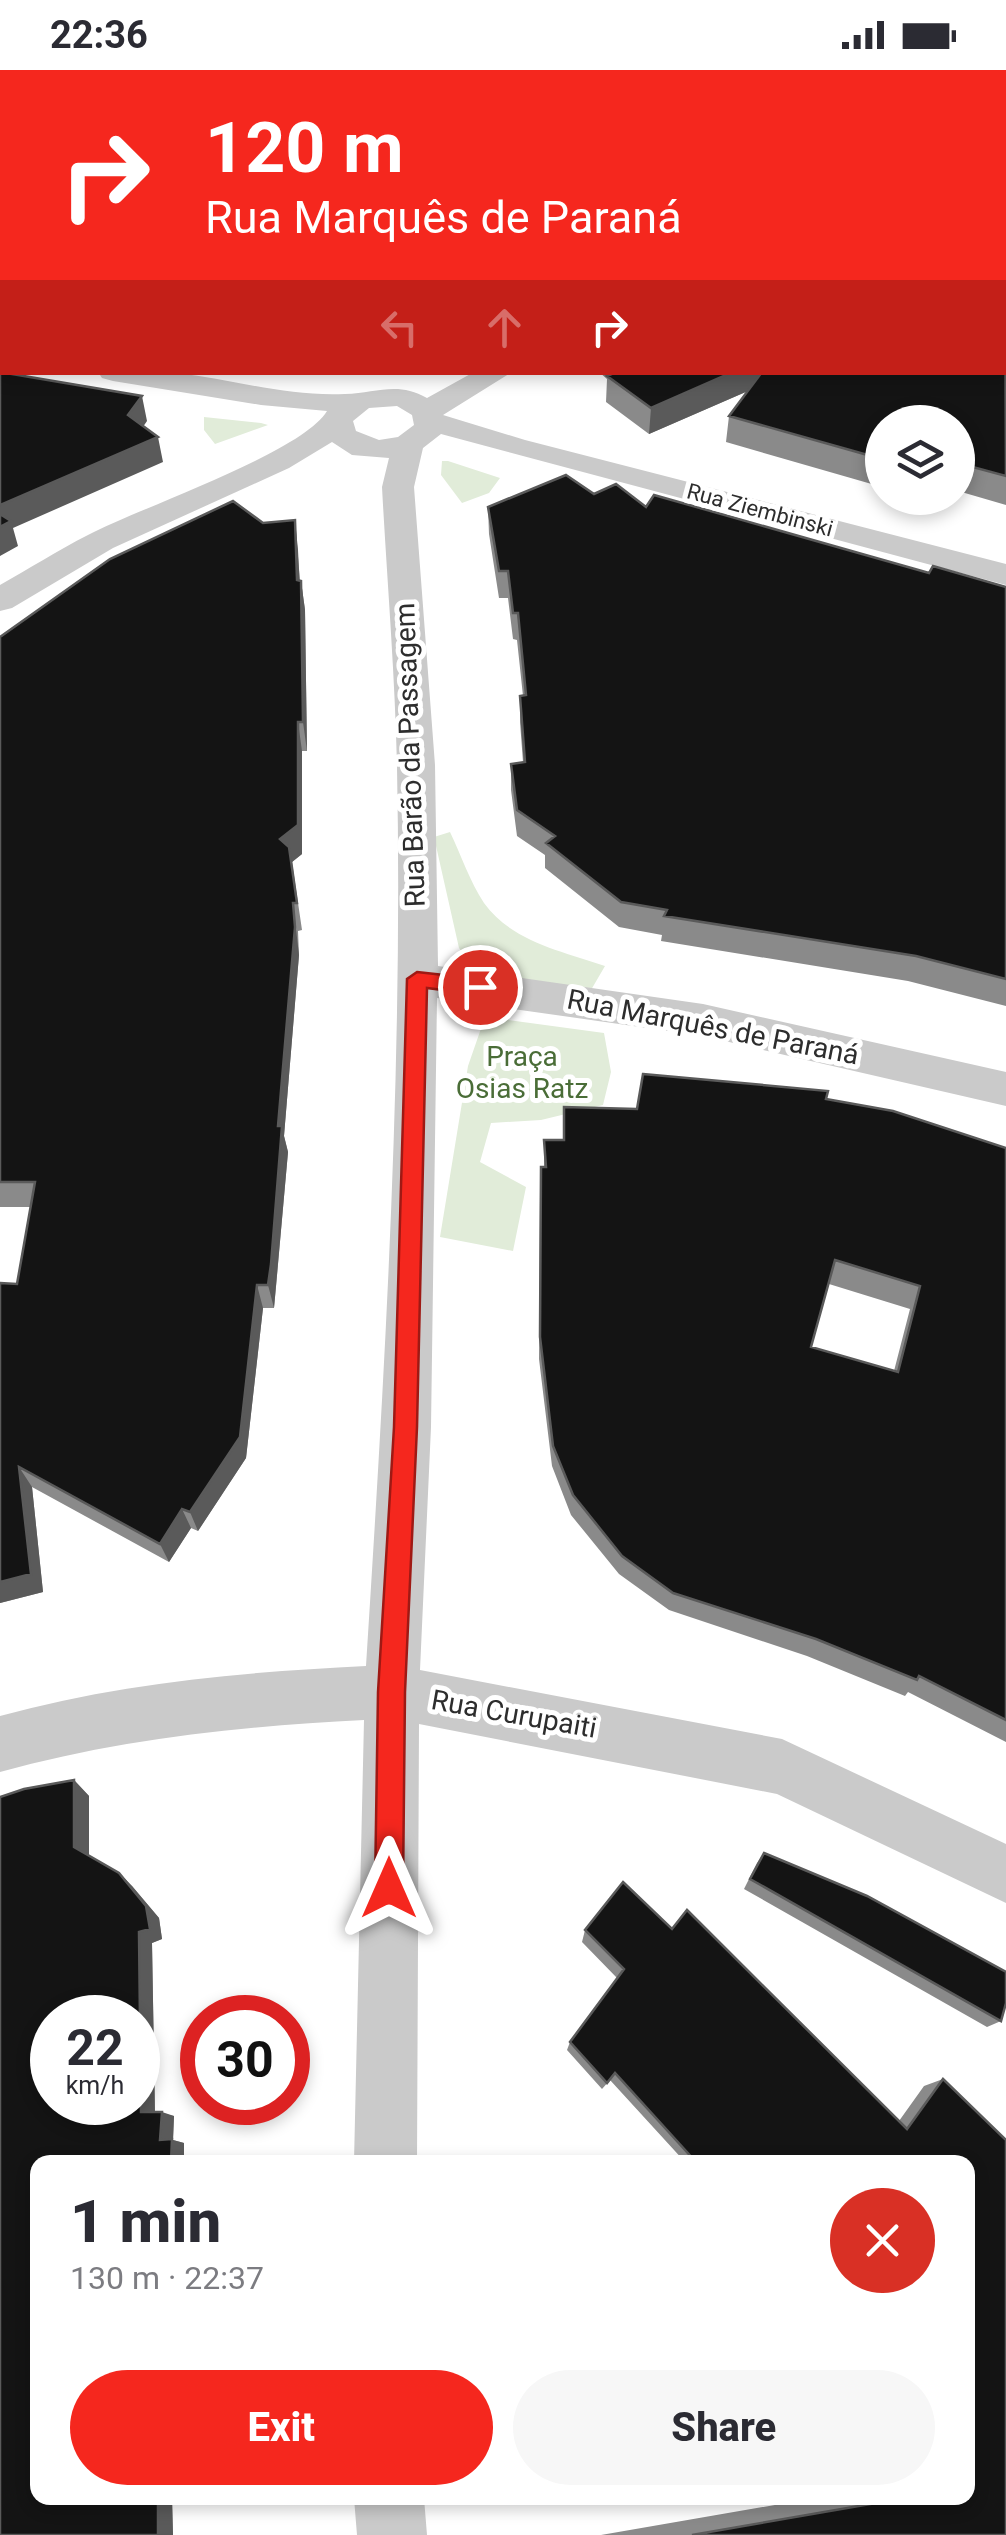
<!DOCTYPE html>
<meta charset="utf-8">
<style>
body{margin:0;font-family:Roboto,sans-serif;background:#f7f7f7;color:#2b2b33;height:100vh;display:flex;flex-direction:column;font-size:38px;white-space:nowrap}
*{box-sizing:border-box;margin:0}
p{font-size:32px;color:#7c7c81}
.icon{flex:none;width:55px;height:55px;fill:none;stroke:currentColor;stroke-width:2;stroke-linecap:round;stroke-linejoin:round}
.map{position:relative;flex:1;overflow:hidden}
.panel{position:absolute;left:30px;top:2085px;width:945px;height:350px;display:flex;flex-direction:column;background:#fff;border-radius:20px;box-shadow:0 5px 15px #0003}
.panel>*{flex:none}
.hud{position:absolute;left:0px;top:0px;width:1008px;height:305px;box-shadow:0 5px 15px #0003;background:#f5271e;color:#fff;overflow:hidden}
.buttons{position:absolute;left:865px;top:335px;display:grid;gap:20px}
.buttons a{display:grid;place-items:center;width:110px;height:110px;border-radius:50%;background:#fff;box-shadow:0 5px 15px #0003;font-size:50px}
.speed{position:absolute;left:30px;top:1925px;display:flex;gap:20px;font-size:50px;font-weight:700;text-align:center}
.speed>*{display:grid;place-content:center;width:130px;height:130px;border-radius:50%;background:#fff;box-shadow:0 5px 15px #0003;line-height:1}
.speed small{font-size:25px;font-weight:400}
.speed .limit{border:15px solid #d22;background:#fff;color:#111}
.pin{position:absolute;display:grid;place-items:center;width:85px;height:85px;color:#fff;margin:-42px;border:5px solid #fff;border-radius:50%;box-shadow:0 2px 10px #0007}
.me{position:absolute;width:110px;margin:-55px;rotate:0deg;stroke-linejoin:round;filter:drop-shadow(0 0 8px #0008)}
.turn{display:flex;align-items:center;gap:35px;height:210px;padding:0 40px;font-size:45px}
.turn .icon{width:130px;height:130px;stroke-width:2.5}
.turn b{display:block;font-size:70px;line-height:85px}
.lanes{display:flex;align-items:center;height:95px;padding:0 40px;background:#0003;justify-content:center;gap:50px;direction:ltr}
.lanes .off{opacity:.35}
.round{display:grid;place-items:center;flex:none;width:105px;height:105px;border-radius:52px;background:#f7f7f7}
.headline{display:flex;align-items:center;justify-content:space-between;height:170px;padding:0 40px}
h1{font-size:60px;font-weight:800;line-height:75px}
.cta{display:flex;gap:20px;margin-top:auto;padding:20px 40px}
.cta a{flex:1;height:115px;border-radius:60px;background:#f5271e;color:#fff;font-size:40px;font-weight:800;line-height:115px;text-align:center}
.cta a+a{background:#f7f7f7;color:#2b2b33}
.status{display:flex;justify-content:space-between;align-items:center;height:70px;padding:0 50px;background:#fff;direction:ltr}
.status svg{height:28px;fill:currentColor}
.map>svg:first-child{display:block}
</style>
<div class="status"><b>22:36</b><svg viewBox="0 0 49 12"><path d="M0 12V9h3v3zM5 12V6h3v6zM10 12V3h3v9zM15 12V0h3v12zM26 1h20v11H26zM47 4h2v5h-2z"/></svg></div>
<div class="map">
<svg width="1006" height="2465" viewBox="0 0 1006 2465">
<rect width="100%" height="100%" fill="#fff"/>
<!-- green -->
<path fill="#e1ecd9" d="M204 347 261 353 268 355 215 374 204 360Z
M442 391H448L500 408 489 423 462 433 441 405Z
M450 762C461 785 470 812 484 833 512 872 562 881 605 896L591 920C548 912 486 915 459 878L434 767Z
M485 947 604 963 611 1002 603 1035 541 1050 491 1053 480 1092 526 1117 513 1181 440 1167 468 996Z"/>
<g fill="none" stroke-linecap="round" stroke-linejoin="round">
<!-- minor -->
<path fill="#cacaca" fill-rule="evenodd" d="M276 0H300L301 2H277Z
M635 0H661L662 2H636Z
M909 0H934L935 2H910Z
M2 31V47L0 48V32Z
M1005 64H1006V80H1005Z
M1005 162H1006V179H1005Z
M98 302C124 302 150 300 176 303 231 309 289 327 345 324 376 323 398 311 427 328L474 302H512L443 345 525 370 1006 494V515L441 364 423 378 414 417 435 695 438 896 703 934 1006 1002V1036L703 966 437 928 431 1357 420 1600 782 1669 1006 1774V1833L777 1724 419 1654 417 2092H354L364 1650C242 1656 118 1669 0 1702V1646C119 1613 244 1602 366 1596 385 1297 403 996 397 697 395 603 387 510 382 417L389 388 352 385 332 372 289 398 113 478 12 538 0 541V515C29 499 58 480 88 465 139 438 302 383 327 341L261 335 113 311 102 308ZM397 336 412 345 414 355 398 367 379 370 356 361 353 351 369 338Z
M354 2428H424L427 2465H357Z"/>
</g>
<!-- wall -->
<path fill="#8a8a8a" fill-rule="evenodd" d="M359 0H589V2H361Z
M1006 183V435L958 421V352H882V417L726 372 729 346 748 321 649 364 606 332 607 309 599 302H1005Z
M594 424 929 503 1006 517V936L908 911 661 871 662 865 619 857 545 798V785L517 766 511 720V694L523 692 520 652V626H523L517 570 513 569 508 528H499L489 464 488 437Z
M295 450 300 511H301L305 540 307 681H302V784L292 792 302 860 298 861 299 885 284 1066 288 1082 276 1217 274 1238H263L246 1388 198 1461 191 1458 169 1492 32 1417 43 1522 0 1533V1213L17 1214 31 1137H0V567L263 453Z
M826 1029 1006 1078V1672L908 1622 905 1626 807 1586 669 1540 619 1504 571 1445 552 1396 539 1289 540 1122 541 1097H544V1070H563L564 1037 637 1039ZM829 1214 910 1239 894 1301 811 1277Z
M74 1710 89 1726V1786L119 1803 132 1816 159 1848 162 1869 152 1873 155 2042 174 2046 173 2070 184 2073 38 2428H172L173 2465H0Z
M764 1783 1001 1951 987 1957 744 1819 757 1793Z
M623 1812 672 1859 687 1840 899 2051 924 2016 943 2009 1006 2070V2465H601L815 2428H968V2092H685L610 2010 602 2019 567 1980 570 1972 617 1908 582 1872 585 1860Z"/>
<!-- shaded-wall -->
<path fill="#5a5a5a" d="M189 0H210L209 2H187Z
M551 0H589V2H540Z
M2 152V178H0V153Z
M0 265 2 267V300L0 303Z
M733 302H772L771 311 649 364 651 338Z
M142 326 147 351 134 370 128 345Z
M158 367 163 392 13 458 18 476 0 486V435Z
M295 450 298 480 301 540 297 510Z
M301 511 305 540 307 681 303 652Z
M298 652 302 681V784L292 792 302 860 292 792 280 769Z
M293 833 299 885 284 1066 288 1082 274 1238 268 1215Z
M257 1215 263 1238 246 1388 198 1461 190 1442Z
M19 1397 32 1417 43 1522 0 1533V1512Z
M182 1439 191 1458 169 1492 160 1474Z
M74 1710 89 1726V1790L74 1777Z
M119 1803 132 1816 159 1848 162 1869 152 1873 155 2047 141 2042 139 1862Z
M162 2042 174 2046 173 2070 184 2073V2092H171L160 2070Z
M160 2428H172L173 2465H158V2429Z"/>
<!-- building -->
<path fill="#141414" stroke="#5a5a5a" stroke-width="2.5" fill-rule="evenodd" d="M15 0H189L187 2H16Z
M376 0H517L514 2H378Z
M2 43V152L0 153V44Z
M2 178V267L0 270V180Z
M1005 183 1006 406 958 393V352H882V389L729 346 762 302H1005Z
M0 302 142 326 128 345 158 367 0 435Z
M616 302H733L651 338 607 306Z
M566 405 594 424 616 414 646 437 654 425 929 503 933 496 1006 517V909L916 886 664 846 667 840 621 832 546 773 555 766 517 740 511 694 525 692 520 626 526 625 518 543H513L508 501H499L488 437Z
M233 431 263 453 295 450 297 510 301 511 303 652H298V755L280 769 289 777 297 833H293L295 857 278 1056H282L271 1194 268 1215H257L240 1367 190 1442 182 1439 160 1474 19 1397 31 1504 0 1512V1213L17 1214 35 1112H0V567L110 489Z
M0 444 11 451 0 457Z
M643 1004 828 1021 826 1029 893 1041 1006 1078V1650L919 1606 917 1610 816 1569 673 1523 622 1486 573 1425 553 1376 540 1267 541 1097H546L544 1070H564V1037L637 1039ZM835 1190 920 1216 898 1302 811 1277Z
M74 1710V1777L119 1803 146 1836 150 1859 139 1862 141 2042H162L160 2070 172 2069 171 2092H38V2428H128L127 2433 158 2429V2465H0V1727L24 1719ZM52 1948H138V2032H52Z
M764 1783 867 1826 1006 1902V1933L1001 1951 750 1809Z
M623 1812 672 1859 687 1840 907 2059 943 2009 1006 2070V2465H692L905 2428H968V2092H696L615 2003 607 2013 570 1972 624 1899 585 1860Z"/>
<!-- route -->
<path fill="#f5271e" stroke="#9f1914" stroke-width="2.5" d="M417 902 480 909 490 917 480 925 427 918 417 1357 405 1622 403 1818 399 1828 389 1832 379 1828 375 1818 378 1622 394 1357 407 909Z"/>
<g text-anchor="middle" dominant-baseline="central" stroke-width="10" stroke-linejoin="round" paint-order="stroke">
<!-- far-street labels -->
<g font-size="22" fill="#2d2d2d" stroke="#fff">
<text transform="translate(760 440) rotate(15)">Rua Ziembinski</text>
</g>
<!-- street labels -->
<g font-size="28" fill="#2d2d2d" stroke="#fff">
<text transform="translate(410 685) rotate(-92)">Rua Barão da Passagem</text>
<text transform="translate(713 957) rotate(11)">Rua Marquês de Paraná</text>
<text transform="translate(514 1644) rotate(10)">Rua Curupaiti</text>
</g>
<!-- park labels -->
<g font-size="28" fill="#4a6d37" stroke="#fff">
<text x="522" y="986">Praça<tspan x="522" dy="32">Osias Ratz</tspan></text>
</g>
</g>
</svg>
<div class="buttons">
<a><svg class="icon" aria-label="layers" viewBox="0 0 24 24"><path d="M12 4l9 5-9 5-9-5zM3 14l9 5 9-5"/></svg></a>
</div>
<div class="speed"><div>22<small>km/h</small></div><div class="limit">30</div></div>
<div class="pin" style="left:480px;top:917px;background:#d93025"><svg class="icon" aria-label="arrive" viewBox="0 0 24 24"><path d="M6 21V4h12l-3 4 3 4H6"/></svg></div>
<svg class="me" style="left:389px;top:1818px" viewBox="-20 -20 40 40"><path d="M0-17L14 15 0 8-14 15z" fill="#f5271e" stroke="#fff" stroke-width="4"/></svg>
<div class="hud">
<div class="turn"><svg class="icon" aria-label="right" viewBox="0 0 24 24"><path d="M7 20v-9h11M14 6l5 5-5 5"/></svg><div><b>120 m</b>Rua Marquês de Paraná</div></div>
<div class="lanes"><svg class="icon off" aria-label="left" viewBox="0 0 24 24"><path d="M17 20v-9H6M10 6l-5 5 5 5"/></svg><svg class="icon off" aria-label="ahead" viewBox="0 0 24 24"><path d="M12 20V5M6 11l6-6 6 6"/></svg><svg class="icon" aria-label="right" viewBox="0 0 24 24"><path d="M7 20v-9h11M14 6l5 5-5 5"/></svg></div>
</div>
<section class="panel">
<div class="headline"><div><h1>1 min</h1><p>130 m · 22:37</p></div><a class="round" style="background:#d93025;color:#fff"><svg class="icon" aria-label="close" viewBox="0 0 24 24"><path d="M6 6l12 12M18 6L6 18"/></svg></a></div>
<div class="cta"><a>Exit</a><a>Share</a></div>
</section>
</div>
